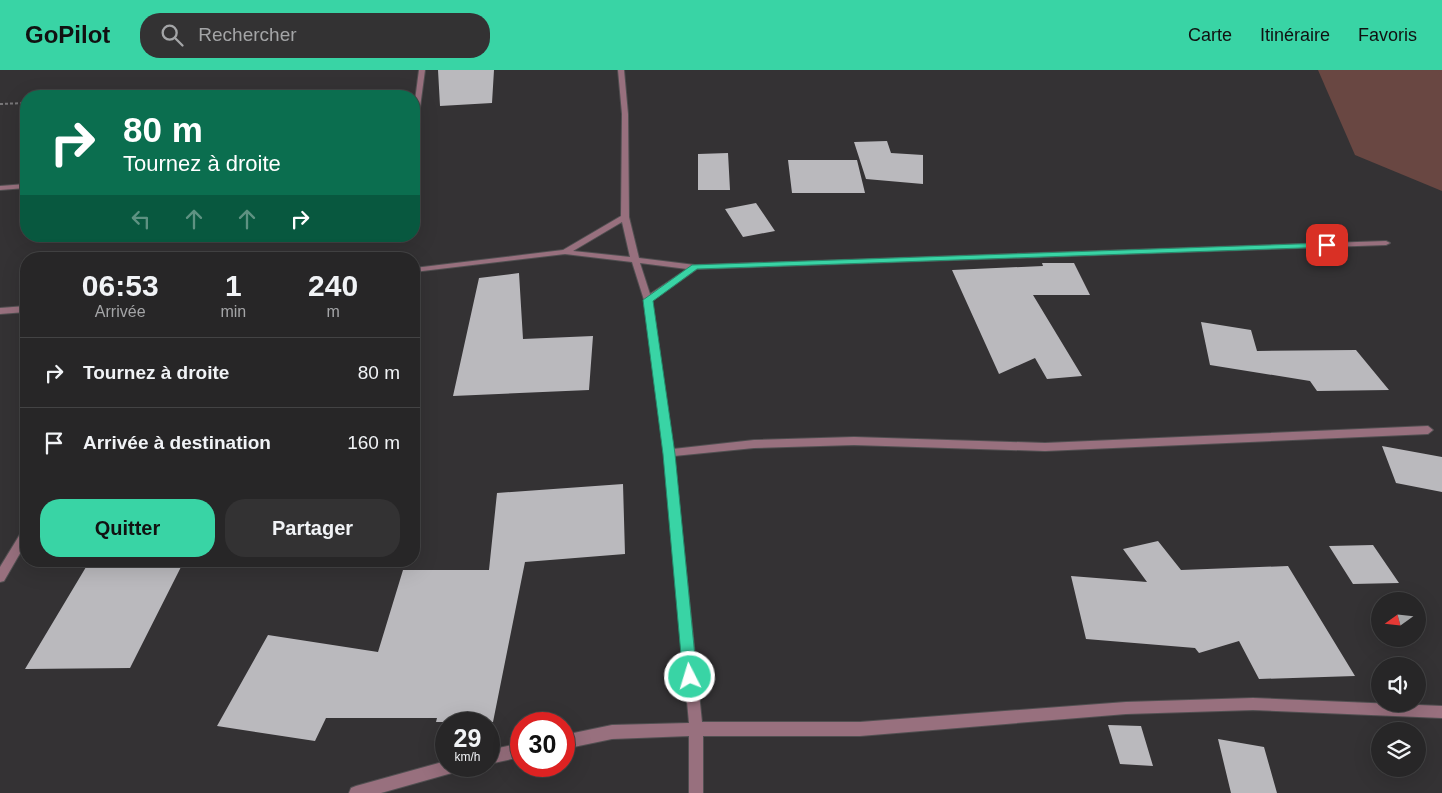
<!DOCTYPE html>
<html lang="fr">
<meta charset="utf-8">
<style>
body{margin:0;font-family:Arial,sans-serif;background:#333233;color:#f1f3f6;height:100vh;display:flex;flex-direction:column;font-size:19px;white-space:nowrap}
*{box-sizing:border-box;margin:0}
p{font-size:16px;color:#a4a5a7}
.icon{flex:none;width:28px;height:28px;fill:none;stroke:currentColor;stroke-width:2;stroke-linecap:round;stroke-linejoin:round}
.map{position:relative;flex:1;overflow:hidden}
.sheet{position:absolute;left:20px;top:182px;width:400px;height:315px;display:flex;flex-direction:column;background:#272627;border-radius:20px;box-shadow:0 5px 20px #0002,0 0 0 1px #434344}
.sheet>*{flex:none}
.top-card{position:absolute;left:20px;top:20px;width:400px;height:152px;border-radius:20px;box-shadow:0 5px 20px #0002,0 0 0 1px #434344;background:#0b6e4f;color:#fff;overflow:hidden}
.needle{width:32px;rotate:255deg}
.controls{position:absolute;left:1371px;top:522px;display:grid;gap:10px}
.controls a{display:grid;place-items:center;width:55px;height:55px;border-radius:50%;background:#272627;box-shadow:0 5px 20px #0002,0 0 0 1px #434344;font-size:25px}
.speed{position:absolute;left:435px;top:642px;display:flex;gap:10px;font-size:25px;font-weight:700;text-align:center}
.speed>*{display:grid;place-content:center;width:65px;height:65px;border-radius:50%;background:#272627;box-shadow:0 5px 20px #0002,0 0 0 1px #434344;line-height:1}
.speed small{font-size:12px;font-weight:400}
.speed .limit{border:8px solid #d22;background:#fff;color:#111}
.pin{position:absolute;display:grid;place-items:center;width:42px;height:42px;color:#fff;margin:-21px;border-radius:10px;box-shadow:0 2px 8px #0006}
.me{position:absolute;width:55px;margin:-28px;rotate:355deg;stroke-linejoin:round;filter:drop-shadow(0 0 4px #0008)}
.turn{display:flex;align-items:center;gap:18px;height:105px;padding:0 20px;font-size:22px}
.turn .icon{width:65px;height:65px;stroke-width:2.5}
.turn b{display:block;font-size:35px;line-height:42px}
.lanes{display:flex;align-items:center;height:48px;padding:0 20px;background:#0003;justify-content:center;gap:25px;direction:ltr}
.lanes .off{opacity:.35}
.eta{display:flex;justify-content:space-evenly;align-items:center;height:85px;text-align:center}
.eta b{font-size:30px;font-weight:600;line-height:35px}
.button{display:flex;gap:10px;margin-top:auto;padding:10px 20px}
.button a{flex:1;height:58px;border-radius:20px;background:#39d4a5;color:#111;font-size:20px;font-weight:600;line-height:58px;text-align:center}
.button a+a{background:#333233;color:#f1f3f6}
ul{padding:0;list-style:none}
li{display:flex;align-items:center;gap:15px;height:70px;padding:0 20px;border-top:1px solid #434344}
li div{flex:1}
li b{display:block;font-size:19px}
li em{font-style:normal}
header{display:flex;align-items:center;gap:30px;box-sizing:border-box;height:70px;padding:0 25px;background:#39d4a5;color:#111}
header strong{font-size:24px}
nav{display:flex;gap:28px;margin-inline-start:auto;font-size:18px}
.search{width:350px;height:45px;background:#333233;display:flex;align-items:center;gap:12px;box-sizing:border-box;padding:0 18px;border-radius:20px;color:#a4a5a7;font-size:19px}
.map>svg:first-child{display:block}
</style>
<header>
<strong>GoPilot</strong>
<div class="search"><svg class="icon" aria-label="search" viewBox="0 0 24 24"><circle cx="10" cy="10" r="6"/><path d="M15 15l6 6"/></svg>Rechercher</div>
<nav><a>Carte</a><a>Itinéraire</a><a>Favoris</a></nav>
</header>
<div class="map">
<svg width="1442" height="723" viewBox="0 0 1442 723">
<rect width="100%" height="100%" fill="#343234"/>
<!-- green -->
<path fill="#694742" d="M1318 0H1442V121L1355 85Z"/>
<!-- building -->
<path fill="#bab9bd" d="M438 0H494L492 33 440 36Z
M887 71 891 83 923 85V114L866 109 854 72Z
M728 83 730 120H698V84Z
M788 90H857L865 123H792Z
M756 133 775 161 743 167 725 139Z
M1042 193H1074L1090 225H1033L1082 306 1047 309 1035 288 999 304 952 200 1043 196Z
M519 203 523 269 593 266 589 320 453 326 479 208Z
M1201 252 1251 260 1257 281 1356 280 1389 320 1317 321 1310 311 1210 295Z
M1382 376 1442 387V422L1396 413Z
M623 414 625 484 525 492 493 652H436L437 648H326L315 671 217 656 268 565 378 582 403 500H489L497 423Z
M1158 471 1181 500 1288 496 1355 606 1259 609 1239 571 1199 583 1195 578 1086 569 1071 506 1147 512 1123 479Z
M1373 475 1399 513 1353 514 1329 476Z
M184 491 130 598 25 599 89 492Z
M1108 655 1141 656 1153 696 1120 694Z
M1218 669 1264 677 1277 723H1231Z"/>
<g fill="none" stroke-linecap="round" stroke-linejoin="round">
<defs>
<path id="minor" d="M419 0H425L417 60 414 62V38Z
M618 0H624L628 44 629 147 639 188 695 195 1386 171 1390 173 1386 175 697 199 652 231 673 379 754 370 854 367 1045 373 1428 356 1433 360 1428 364 1045 381 854 375 754 378 674 386 702 652H860L1126 632 1253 628 1442 636V648L1253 640 1126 644 860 666H703V723H689V666L612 669 564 679V665L612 655 689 653 664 383 644 230 632 192 565 184 414 202V198L563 180 621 146 622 44ZM622 152 630 187 573 181ZM640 193 687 199 650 224Z
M26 114V118L0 120V116Z
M26 236V242L0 244V238Z
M26 459V473L4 511 0 512V497L22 461Z
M521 673V687L489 694V680Z
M446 691V696H461L459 701 381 723H349L351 718 356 716Z"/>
</defs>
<!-- minor casing -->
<use href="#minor" stroke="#514f51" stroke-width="2"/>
<!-- path -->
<path stroke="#787678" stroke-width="2" stroke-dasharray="3 2" stroke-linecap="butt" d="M137 26 234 21
M0 34 26 33"/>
<!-- minor -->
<use href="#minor" fill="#98707e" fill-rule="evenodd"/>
</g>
<!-- route -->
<path fill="#39d4a5" stroke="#258a6b" d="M1327 173 1331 175 1330 177 697 199 653 231 675 384 697 607 695 612 690 614 685 612 683 607 663 384 643 230 692 195Z"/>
</svg>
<div class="controls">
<a><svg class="needle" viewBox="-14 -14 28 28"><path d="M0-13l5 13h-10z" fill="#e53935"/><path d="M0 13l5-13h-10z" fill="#a4a5a7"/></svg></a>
<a><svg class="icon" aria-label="sound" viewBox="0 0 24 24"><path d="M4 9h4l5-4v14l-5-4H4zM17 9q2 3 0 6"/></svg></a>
<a><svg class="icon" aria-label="layers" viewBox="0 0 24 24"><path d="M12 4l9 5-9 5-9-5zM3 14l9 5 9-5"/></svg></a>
</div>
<div class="speed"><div>29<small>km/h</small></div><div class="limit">30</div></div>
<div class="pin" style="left:1327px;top:175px;background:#d93025"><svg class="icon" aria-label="arrive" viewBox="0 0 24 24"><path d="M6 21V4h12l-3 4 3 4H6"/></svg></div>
<svg class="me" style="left:690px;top:607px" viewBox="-20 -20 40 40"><circle r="17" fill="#39d4a5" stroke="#fff" stroke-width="3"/><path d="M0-11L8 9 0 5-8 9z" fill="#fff"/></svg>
<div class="top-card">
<div class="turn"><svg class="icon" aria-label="right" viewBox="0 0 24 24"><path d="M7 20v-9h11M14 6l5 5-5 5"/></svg><div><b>80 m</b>Tournez à droite</div></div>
<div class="lanes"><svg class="icon off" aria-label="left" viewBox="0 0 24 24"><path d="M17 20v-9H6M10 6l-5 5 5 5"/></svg><svg class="icon off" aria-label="ahead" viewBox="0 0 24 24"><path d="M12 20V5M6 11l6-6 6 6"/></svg><svg class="icon off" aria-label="ahead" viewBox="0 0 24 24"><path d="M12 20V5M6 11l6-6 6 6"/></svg><svg class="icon" aria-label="right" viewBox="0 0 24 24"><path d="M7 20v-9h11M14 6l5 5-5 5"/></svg></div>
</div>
<section class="sheet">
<div class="eta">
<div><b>06:53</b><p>Arrivée</p></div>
<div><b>1</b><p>min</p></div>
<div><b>240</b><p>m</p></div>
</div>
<ul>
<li><svg class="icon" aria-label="right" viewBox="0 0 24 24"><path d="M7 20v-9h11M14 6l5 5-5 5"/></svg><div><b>Tournez à droite</b></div><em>80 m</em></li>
<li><svg class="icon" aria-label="arrive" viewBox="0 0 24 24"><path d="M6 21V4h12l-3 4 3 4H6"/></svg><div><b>Arrivée à destination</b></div><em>160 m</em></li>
</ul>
<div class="button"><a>Quitter</a><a>Partager</a></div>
</section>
</div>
